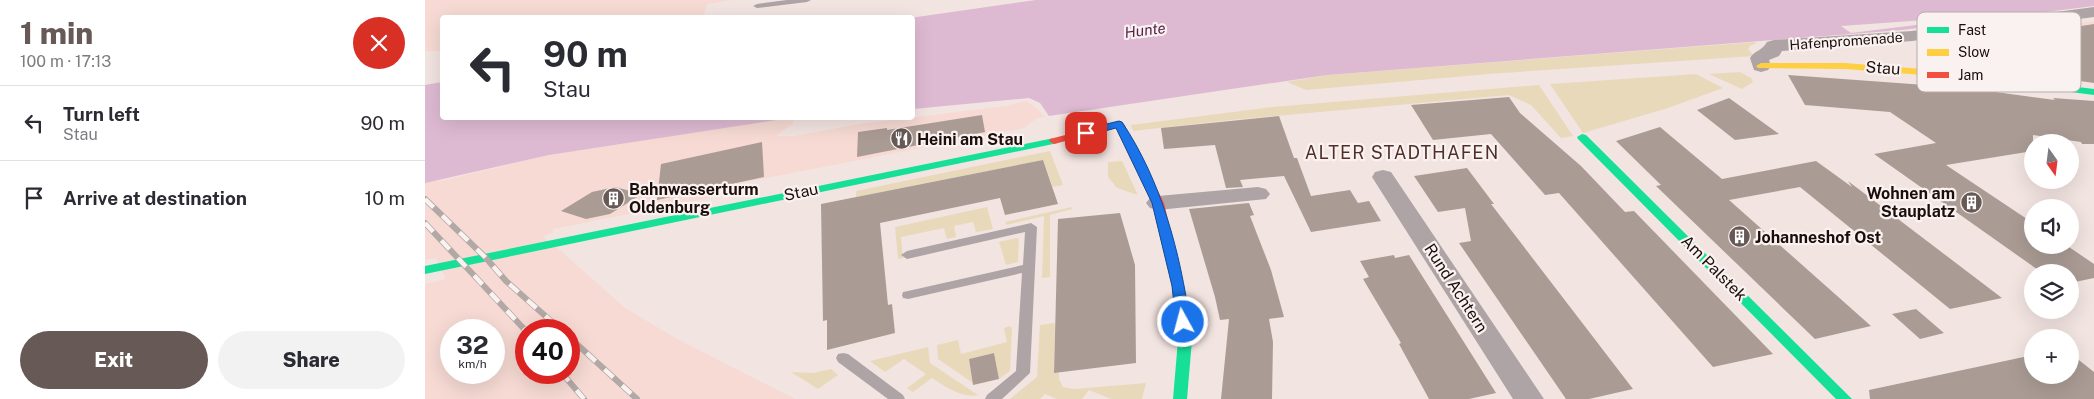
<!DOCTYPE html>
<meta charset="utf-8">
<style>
body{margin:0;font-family:"Public Sans",sans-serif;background:#f2f2f3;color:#2b2b33;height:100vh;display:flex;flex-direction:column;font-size:19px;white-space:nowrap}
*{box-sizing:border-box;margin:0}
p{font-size:16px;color:#7c7c81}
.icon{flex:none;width:28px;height:28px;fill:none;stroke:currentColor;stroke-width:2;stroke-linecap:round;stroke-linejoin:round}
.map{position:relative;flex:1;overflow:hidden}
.panel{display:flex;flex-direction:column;background:#fff;width:425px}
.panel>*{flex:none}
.hud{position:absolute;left:15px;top:15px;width:475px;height:105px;border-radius:5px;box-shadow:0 5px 20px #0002;background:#fff;color:#2b2b33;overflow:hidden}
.needle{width:32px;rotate:166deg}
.fabs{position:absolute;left:1599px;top:134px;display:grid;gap:10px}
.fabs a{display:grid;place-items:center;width:55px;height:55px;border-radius:50%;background:#fff;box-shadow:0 5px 20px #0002;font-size:25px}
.speed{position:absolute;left:15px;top:319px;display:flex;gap:10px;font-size:25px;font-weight:700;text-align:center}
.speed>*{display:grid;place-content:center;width:65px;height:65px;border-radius:50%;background:#fff;box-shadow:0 5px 20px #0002;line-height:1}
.speed small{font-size:12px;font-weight:400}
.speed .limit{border:8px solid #d22;background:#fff;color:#111}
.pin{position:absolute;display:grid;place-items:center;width:42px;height:42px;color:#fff;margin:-21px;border-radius:10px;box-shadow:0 2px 8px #0006}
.me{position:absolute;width:55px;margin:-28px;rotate:353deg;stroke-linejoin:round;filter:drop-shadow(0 0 4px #0008)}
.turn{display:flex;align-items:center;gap:18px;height:105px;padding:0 20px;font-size:22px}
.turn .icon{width:65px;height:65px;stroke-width:2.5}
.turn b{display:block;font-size:35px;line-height:42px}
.round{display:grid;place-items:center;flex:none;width:52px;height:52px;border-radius:26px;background:#f2f2f3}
.overview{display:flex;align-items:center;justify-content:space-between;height:85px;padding:0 20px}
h1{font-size:30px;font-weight:800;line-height:38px;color:#665956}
.action{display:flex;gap:10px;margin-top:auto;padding:10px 20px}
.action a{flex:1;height:58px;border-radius:30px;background:#665956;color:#fff;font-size:20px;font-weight:800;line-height:58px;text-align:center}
.action a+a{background:#f2f2f3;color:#2b2b33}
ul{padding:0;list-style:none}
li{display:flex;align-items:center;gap:15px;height:75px;padding:0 20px;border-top:1px solid #e1e1e2}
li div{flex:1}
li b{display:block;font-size:19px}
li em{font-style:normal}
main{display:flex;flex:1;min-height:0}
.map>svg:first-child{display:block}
</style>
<main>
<section class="panel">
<div class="overview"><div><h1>1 min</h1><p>100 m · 17:13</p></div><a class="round" style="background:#d93025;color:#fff"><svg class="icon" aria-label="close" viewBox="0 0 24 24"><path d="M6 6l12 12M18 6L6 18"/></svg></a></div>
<ul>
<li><svg class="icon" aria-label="left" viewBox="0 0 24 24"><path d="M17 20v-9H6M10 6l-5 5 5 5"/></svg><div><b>Turn left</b><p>Stau</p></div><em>90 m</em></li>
<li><svg class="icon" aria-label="arrive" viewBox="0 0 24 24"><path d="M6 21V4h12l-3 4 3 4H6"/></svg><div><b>Arrive at destination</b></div><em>10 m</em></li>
</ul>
<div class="action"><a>Exit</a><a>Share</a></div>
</section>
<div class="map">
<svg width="1669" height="399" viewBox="0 0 1669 399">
<rect width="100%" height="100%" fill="#f2e4e1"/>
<!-- built -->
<path fill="#f6dad3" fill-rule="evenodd" d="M0 0H307L282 4 279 15 269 17 18 18 17 51H0Z
M1669 21V80L1508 59 1512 53 1556 46 1531 40Z
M601 101 609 106 620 117 612 118 599 128 300 186 284 198 128 229V233L117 236 136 251 200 308 252 339 370 399H0V284L21 279 11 258 0 260V175L16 181 124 155 365 118H369L368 123 351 136H369L435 124 581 106ZM26 330H69V372H26ZM101 330H144V372H101Z"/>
<!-- green -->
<path fill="#e9d9bb" d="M1330 42 1331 44 1326 45 1323 49 1329 56 1064 74 881 90 862 82 902 75Z
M1315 72 1326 78 1328 82 1317 89 1284 74Z
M1271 74 1298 88 1243 108 1158 133 1125 84Z
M1114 85 1148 136 1136 138 1106 105 1084 95 806 120 708 131 706 125 847 107Z
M625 151 638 185 628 187 618 160 431 197V191Z
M697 161 713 195 692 188 683 177V162Z
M562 207 568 229 551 232 548 222 529 226 531 237 522 239 519 228 476 237 478 258 473 259 470 227Z
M647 207V209L625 215V277L617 278 619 216 581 225 580 222Z
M591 238 594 239 593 262 581 265 574 242Z
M630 323 629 372H634V379L638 387 649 389 721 383 717 399H686L664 390 657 399H632L620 394 615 399H585L612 377 615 325Z
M585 326 587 328 585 371 574 379 569 353 544 359 548 383 513 359 512 345 533 340 536 354 582 342 579 328Z
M503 347 505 363 553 395C538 399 519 386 507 378L488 392 482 388 501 374 479 359 460 372 445 361Z
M406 369 413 375 393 389 366 372 388 373Z"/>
<!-- water -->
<path fill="#debad2" d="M611 0H1669V6L1477 30 902 75 624 116 615 103 604 98 488 109V18H485Z
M17 82 18 118H365L124 155 0 183V85Z"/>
<!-- pier -->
<path fill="#f2e4e1" d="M1500 20 1513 28H1506L1499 24 1426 33 1416 26Z"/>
<!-- building -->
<path fill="#aa9c94" d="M1669 24V83L1648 80 1646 64 1554 44V42Z
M1363 75 1541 88 1630 100 1628 98 1669 101V144H1657L1656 142 1608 135V151L1521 165 1608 223V245H1641L1669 264V278L1645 283V272H1616L1449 154 1511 143 1465 112 1380 105Z
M1084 97 1095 113 1156 166 1200 212 1209 211 1348 354 1288 367 1134 193 1120 195 1066 134 1008 140 986 105Z
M1304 98 1354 134 1310 140 1272 110Z
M557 115 560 132 432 157 433 132 462 128V130Z
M854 116 869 158H872L886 196 925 190 933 203 944 201 956 221 886 232 859 176 815 180 818 187 801 188 790 145 739 149 736 128Z
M1235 127 1297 179 1391 161 1427 187 1423 181 1577 298 1525 309 1375 187 1304 200 1446 326 1390 339 1231 186 1236 185 1191 141Z
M337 142 339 177 232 200 236 164Z
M618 160 633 204 580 215 575 198 455 223 463 305 467 304 470 333 402 350V320L398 321 396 204Z
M1042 168 1069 204H1066L1208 389 1164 399H1141L1034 243 1046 241 1040 208 1013 212 989 176Z
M190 187 217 194 185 214 161 219 136 211 167 192Z
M824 203 829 215 825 216 846 270 859 317 844 319 848 342 847 399H796L804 319 795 320 790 297 764 209Z
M695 213 710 265 711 363 629 373 633 219Z
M969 255 970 258 984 255 1071 393 1044 399H1004L974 344 976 343 938 279 944 277 935 261Z
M1491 309 1519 333 1495 339 1467 314Z
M569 353 574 379 548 385 544 359Z
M1645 353 1669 372V399H1445L1444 390 1608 355V375H1645Z"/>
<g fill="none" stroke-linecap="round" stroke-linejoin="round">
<!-- lane -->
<path fill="#aea3a5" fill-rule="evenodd" d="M362 0H386L382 2 332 8 328 6 332 4Z
M1544 53 1547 54V58L1533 62 1543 74 1541 76H1535L1522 61Z
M606 223 612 227 605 373 577 399H560L562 395 591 371 597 273 483 299 478 298 477 295 478 292 483 291 598 265 600 232 482 259 476 255 482 251Z
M418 353 423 354 478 395 480 399H463L413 362 411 358 413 354Z"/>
<!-- street -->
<path fill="#aea3a5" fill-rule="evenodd" d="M1669 7V17L1487 41 1357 51 1354 56 1344 60 1346 66 1343 70 1336 72 1329 70 1325 58C1330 50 1336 52 1342 42L1349 40 1487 31Z
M958 170 966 172 1119 399H1088L947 177 950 172Z
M833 187 841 189 845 194 841 199 733 210 725 208 721 203 725 198 733 196Z"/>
<!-- fast -->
<path fill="#16e098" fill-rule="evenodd" d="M1524 71 1669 89V95L1521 76V72Z
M1157 134 1161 135 1427 399H1411L1153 139 1152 137Z
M629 138 634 141 633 143 0 274V266Z
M742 237 748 241 759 286 767 340 762 399H748L753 340 747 286 736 241Z"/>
<!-- slow -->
<path fill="#ffcf43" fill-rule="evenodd" d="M1336 63H1420L1524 71 1529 74 1524 77 1420 69 1333 68 1331 66Z"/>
<!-- jam -->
<path fill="#f24e42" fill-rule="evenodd" d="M694 121 699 124 739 203 748 241 746 244 742 245 736 241 727 203 691 128 629 144 624 141 625 139Z"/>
<defs>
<path id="rail" d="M0 199 60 257 81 281 136 330
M0 223 101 331
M144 337 212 399
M136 372 159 399"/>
</defs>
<!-- rail casing -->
<use href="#rail" stroke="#b2a8a6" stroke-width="6"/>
<!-- rail -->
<use href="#rail" stroke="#faf2f0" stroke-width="4.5" stroke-dasharray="12" stroke-linecap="butt"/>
</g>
<!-- route -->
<path fill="#1a73e8" stroke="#114b97" d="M694 121 697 122C737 182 755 252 765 322L763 325H753L751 322 747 286 727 203 691 128 661 136 656 133 657 130Z"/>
<!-- icons -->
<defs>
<symbol id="restaurant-disc" viewBox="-11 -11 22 22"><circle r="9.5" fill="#665956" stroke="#faf2f0"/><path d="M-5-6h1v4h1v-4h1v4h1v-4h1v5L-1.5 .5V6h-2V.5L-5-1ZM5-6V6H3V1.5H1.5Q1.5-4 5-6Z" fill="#fff"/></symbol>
<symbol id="building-disc" viewBox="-11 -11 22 22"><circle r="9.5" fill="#665956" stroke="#faf2f0"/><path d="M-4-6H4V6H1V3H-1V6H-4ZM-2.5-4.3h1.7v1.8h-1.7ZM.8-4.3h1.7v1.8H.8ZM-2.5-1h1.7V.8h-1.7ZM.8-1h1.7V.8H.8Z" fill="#fff"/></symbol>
</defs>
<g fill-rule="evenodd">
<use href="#restaurant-disc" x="464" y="126" width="25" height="25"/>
<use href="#building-disc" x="176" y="186" width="25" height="25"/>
<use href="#building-disc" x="1534" y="190" width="25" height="25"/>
<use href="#building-disc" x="1302" y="224" width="25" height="25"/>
</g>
<g text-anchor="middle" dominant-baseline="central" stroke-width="4.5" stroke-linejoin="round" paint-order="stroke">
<!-- far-street labels -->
<g font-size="14" fill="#1b0e0b" stroke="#faf2f0">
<text transform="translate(1421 41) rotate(-4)">Hafenpromenade</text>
</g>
<!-- far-water labels -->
<g font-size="15" font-style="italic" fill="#551e4b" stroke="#faf2f0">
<text transform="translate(720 30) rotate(-7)">Hunte</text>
</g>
<!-- street labels -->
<g font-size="16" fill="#1b0e0b" stroke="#faf2f0">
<text transform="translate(1458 68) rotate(4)">Stau</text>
<text transform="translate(376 192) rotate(-12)">Stau</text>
<text transform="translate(1289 268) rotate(45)">Am Palstek</text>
<text transform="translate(1031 288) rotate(57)">Rund Achtern</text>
</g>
<!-- poi labels -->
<g font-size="16" font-weight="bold" fill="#1b0e0b" stroke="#faf2f0" text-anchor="start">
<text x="492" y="139">Heini am Stau</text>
<text x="204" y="189">Bahnwasserturm<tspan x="204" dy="18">Oldenburg</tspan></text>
<text x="1530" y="193" text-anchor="end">Wohnen am<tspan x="1530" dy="18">Stauplatz</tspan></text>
<text x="1330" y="237">Johanneshof Ost</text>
</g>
<!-- neighbourhood labels -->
<g font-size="18" letter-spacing="1" fill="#4f2f28" stroke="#faf2f0">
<text x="977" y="152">ALTER STADTHAFEN</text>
</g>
</g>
<!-- legend -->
<rect x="1492" y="12" width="164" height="80" rx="8" fill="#faf2f0" stroke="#b7aeab" stroke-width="1"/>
<rect x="1502" y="27" width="22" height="6" fill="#16e098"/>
<rect x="1502" y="49" width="22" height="7" fill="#ffcf43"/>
<rect x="1502" y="72" width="22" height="6" fill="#f24e42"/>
<g font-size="14" fill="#1b0e0b">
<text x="1533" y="35">Fast</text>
<text x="1533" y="57">Slow</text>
<text x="1533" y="80">Jam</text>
</g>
</svg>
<div class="fabs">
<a><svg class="needle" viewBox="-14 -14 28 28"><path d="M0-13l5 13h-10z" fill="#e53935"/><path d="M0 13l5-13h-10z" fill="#7c7c81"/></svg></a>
<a><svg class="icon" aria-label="sound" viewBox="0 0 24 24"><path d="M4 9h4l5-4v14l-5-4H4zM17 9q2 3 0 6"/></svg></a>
<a><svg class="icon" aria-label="layers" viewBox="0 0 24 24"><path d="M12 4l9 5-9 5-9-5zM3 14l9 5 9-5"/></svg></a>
<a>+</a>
</div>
<div class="speed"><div>32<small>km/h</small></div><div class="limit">40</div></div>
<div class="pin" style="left:661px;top:133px;background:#d93025"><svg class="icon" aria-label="arrive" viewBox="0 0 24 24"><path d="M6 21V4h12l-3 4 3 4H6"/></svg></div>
<svg class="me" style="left:758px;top:322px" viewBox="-20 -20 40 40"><circle r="17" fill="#1a73e8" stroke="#fff" stroke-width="3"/><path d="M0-11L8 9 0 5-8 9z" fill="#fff"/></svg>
<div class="hud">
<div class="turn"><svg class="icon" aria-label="left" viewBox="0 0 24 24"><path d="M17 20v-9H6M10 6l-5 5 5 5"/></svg><div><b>90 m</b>Stau</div></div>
</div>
</div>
</main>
